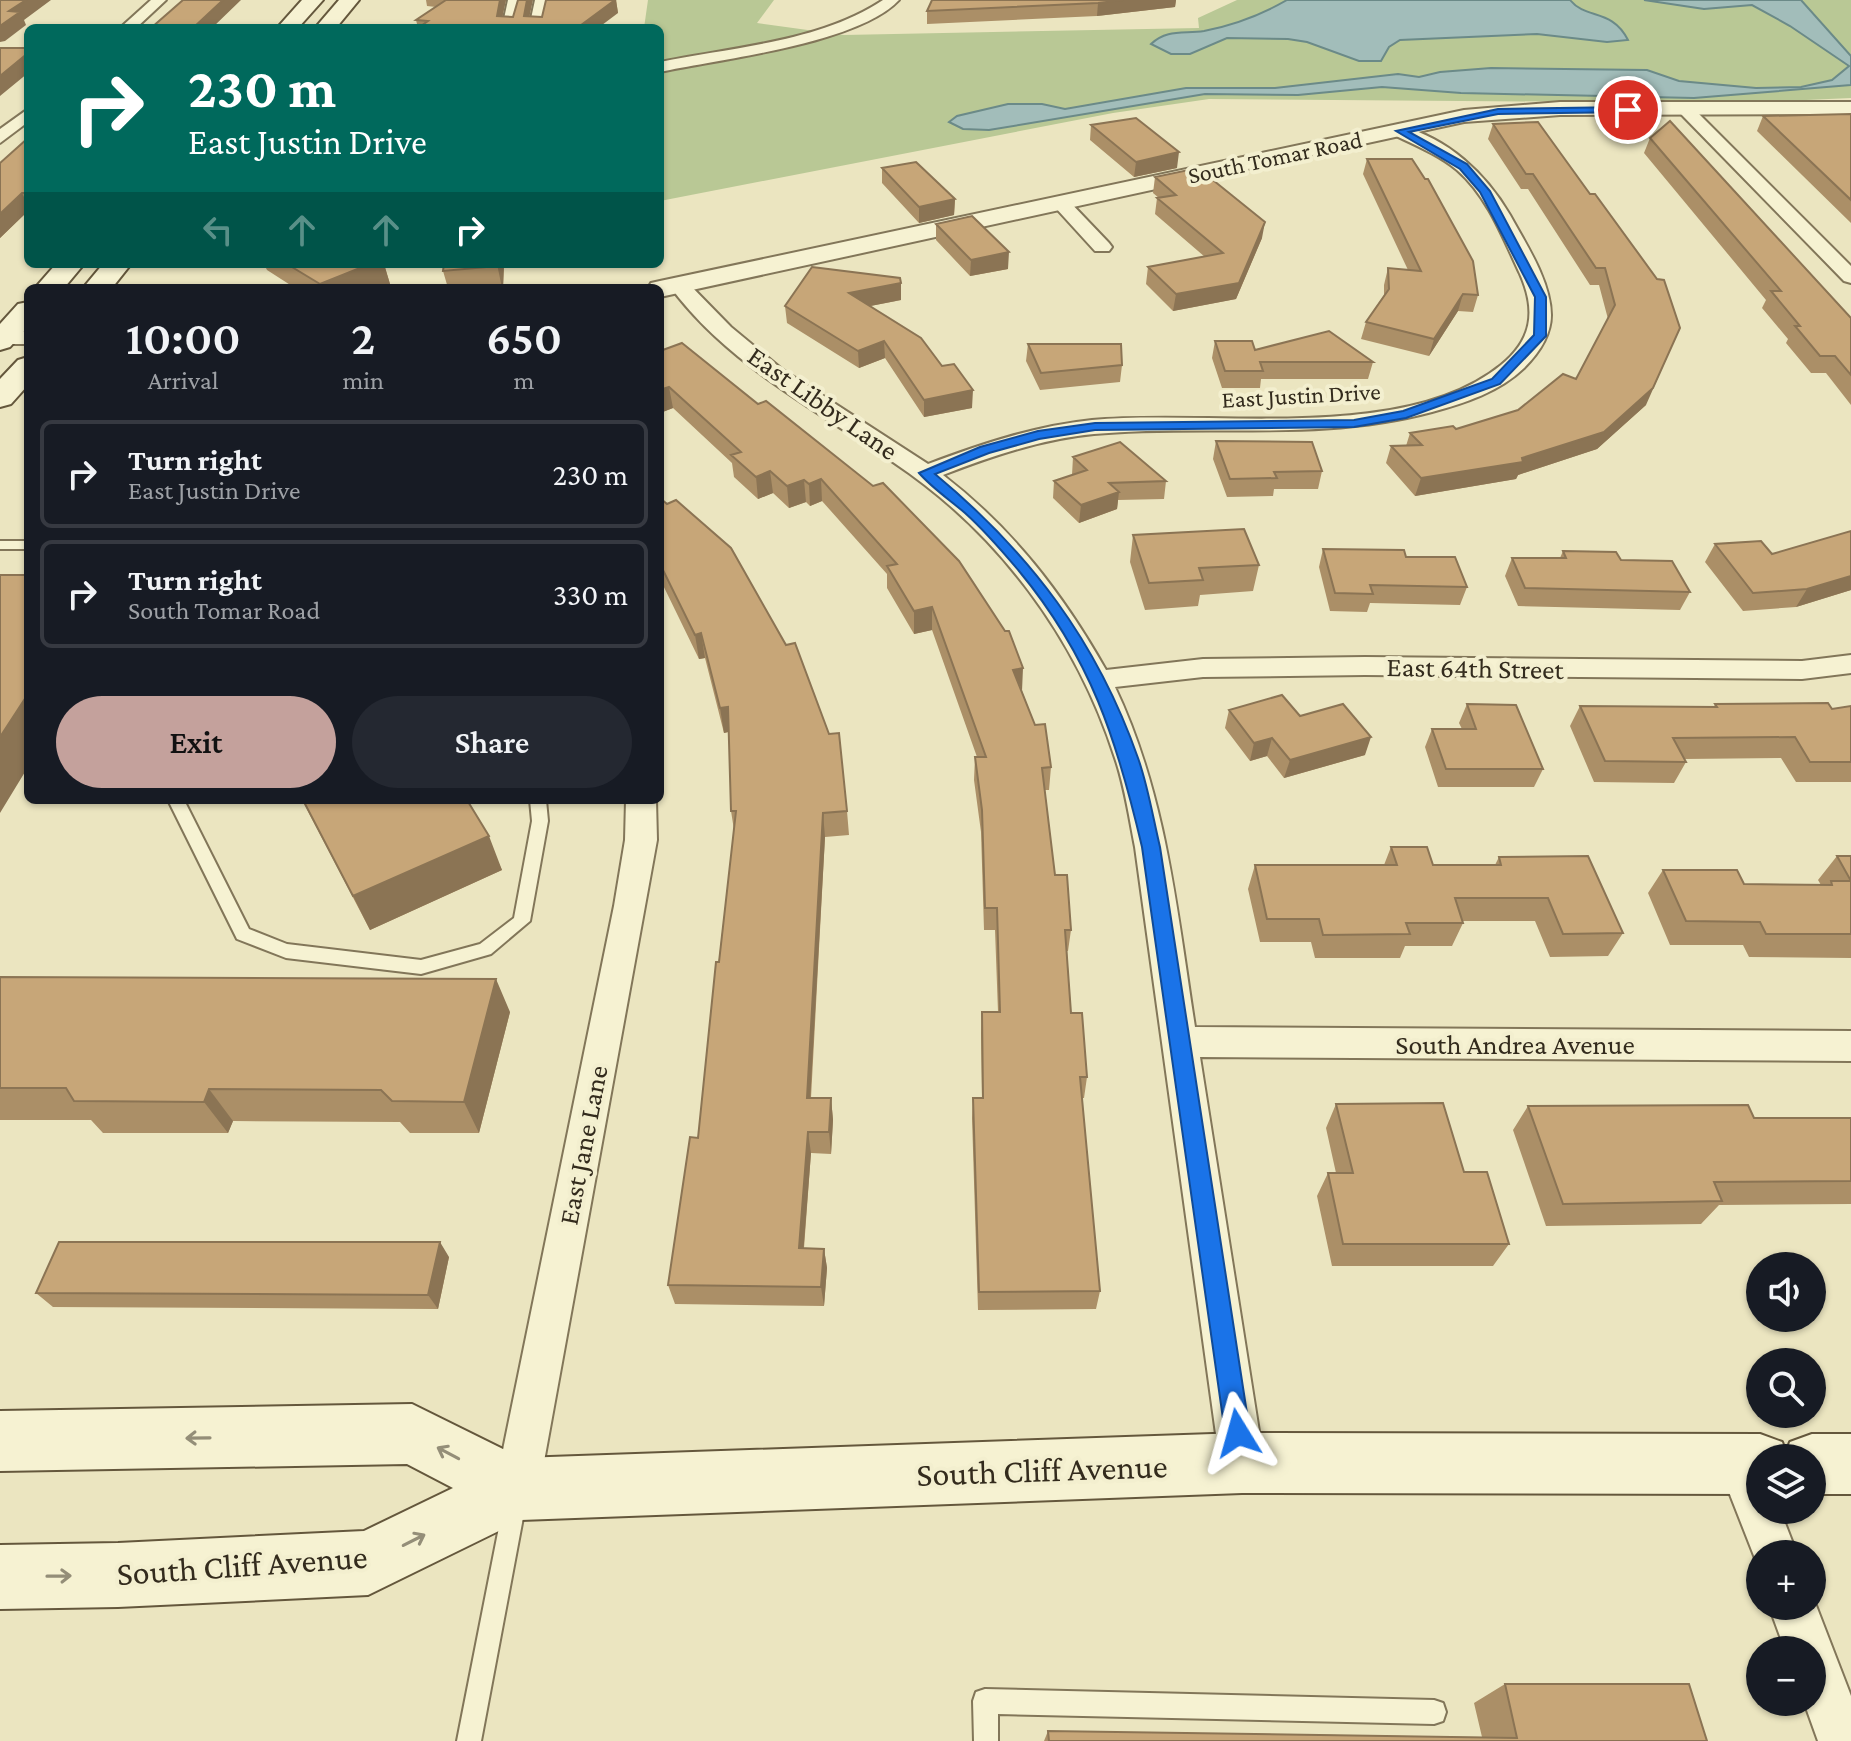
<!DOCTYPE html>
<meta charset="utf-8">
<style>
body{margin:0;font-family:"Crimson Pro",serif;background:#242831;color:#f1f3f6;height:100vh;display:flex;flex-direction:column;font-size:30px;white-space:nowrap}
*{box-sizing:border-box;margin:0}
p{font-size:26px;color:#9ea1a6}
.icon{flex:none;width:44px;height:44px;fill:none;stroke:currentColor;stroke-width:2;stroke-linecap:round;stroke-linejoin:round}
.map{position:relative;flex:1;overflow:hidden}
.sheet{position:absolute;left:24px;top:284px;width:640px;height:520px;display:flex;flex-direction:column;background:#171b24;border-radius:12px;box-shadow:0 2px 6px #0004}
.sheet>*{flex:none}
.banner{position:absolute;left:24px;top:24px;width:640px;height:244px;border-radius:12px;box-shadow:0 2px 6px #0004;background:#00695c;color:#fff;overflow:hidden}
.tools{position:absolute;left:1746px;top:1252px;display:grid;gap:16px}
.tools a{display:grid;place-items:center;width:80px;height:80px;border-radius:50%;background:#171b24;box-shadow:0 2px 6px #0004;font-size:40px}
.pin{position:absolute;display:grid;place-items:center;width:68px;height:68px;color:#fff;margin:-34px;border:4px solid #fff;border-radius:50%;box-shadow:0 2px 8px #0007}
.me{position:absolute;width:88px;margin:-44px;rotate:352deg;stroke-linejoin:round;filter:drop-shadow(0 0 6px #0008)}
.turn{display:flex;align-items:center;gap:28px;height:168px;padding:0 32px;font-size:36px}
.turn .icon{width:104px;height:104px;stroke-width:2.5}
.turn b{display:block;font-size:56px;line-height:68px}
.lanes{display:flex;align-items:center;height:76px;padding:0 32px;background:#0003;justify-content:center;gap:40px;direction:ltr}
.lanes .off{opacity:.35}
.eta{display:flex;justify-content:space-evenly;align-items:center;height:136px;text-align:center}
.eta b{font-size:48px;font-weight:600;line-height:56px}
.action{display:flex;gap:16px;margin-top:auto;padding:16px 32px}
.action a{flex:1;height:92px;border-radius:48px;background:#c4a19c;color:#111;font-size:32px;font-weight:600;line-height:92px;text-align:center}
.action a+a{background:#242831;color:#f1f3f6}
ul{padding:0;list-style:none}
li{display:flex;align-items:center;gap:24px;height:108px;margin:0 16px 12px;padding:0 16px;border:4px solid #363941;border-radius:12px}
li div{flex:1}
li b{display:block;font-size:30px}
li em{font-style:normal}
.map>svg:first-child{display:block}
</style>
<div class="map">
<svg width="1851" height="1741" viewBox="0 0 1851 1741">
<rect width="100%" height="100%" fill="#ebe5c0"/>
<!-- green -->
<path fill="#b9c895" d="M648 0H774L757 23 844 35 1199 28 1198 18 1237 0H1851V98L1740 103 1209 99 1113 113 660 201V28H644Z"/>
<!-- water -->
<path fill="#a2bdba" stroke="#6b8a88" stroke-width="2" d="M1287 0H1570C1586 20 1612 8 1628 40L1607 42 1537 34 1400 40 1389 47 1381 61H1359L1307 42 1288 39 1227 38 1190 54H1171L1151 44C1167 29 1183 34 1204 31 1234 25 1261 15 1287 0Z
M1644 0H1801L1851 56V85L1694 98 1461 93 1382 87 1298 95 1205 94 989 130 963 129 949 122 957 116 1008 104H1042L1065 109 1186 88H1275L1398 74 1419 77 1440 72 1491 68 1647 70 1679 81 1756 88 1801 87 1832 80 1849 66 1790 26 1752 5 1704 9Z"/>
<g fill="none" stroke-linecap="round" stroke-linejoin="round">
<defs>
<path id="service" d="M0 541H28V549H0Z
M168 800H184L249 929 287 944 421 960 480 944 514 918 532 821 530 800H546L548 821 530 921 491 954 421 974 286 958 237 939Z
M514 1496 522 1499 525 1507 481 1741H457L503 1507 506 1499Z
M985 1689 1434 1700 1443 1703 1446 1712 1443 1721 1434 1724 998 1714V1741H974L973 1701 976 1692Z"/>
<path id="minor" d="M151 0H166L136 28H120Z
M508 0H522L516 28H502Z
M535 0H549L543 28H529Z
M883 0H899C858 44 720 59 660 72V62C733 47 820 42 883 0Z
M1687 106 1693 108 1851 266V283L1844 281 1681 114V108Z
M28 109V122L0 143V129Z
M1400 126C1448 138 1486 174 1510 215 1526 244 1551 282 1551 315 1551 336 1538 354 1524 368 1499 392 1465 403 1432 412 1321 442 1208 424 1094 434 1042 439 992 456 943 475 1012 528 1063 594 1106 670L1203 659 1365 657 1802 661 1851 655V673L1802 679 1365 675 1203 677 1115 687C1166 794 1177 911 1195 1027L1851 1031V1061L1200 1057 1264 1463 1258 1479 1242 1485 1226 1479 1220 1463 1135 847C1129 817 1125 787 1115 758 1076 637 998 532 893 462 815 410 725 362 669 285L679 279 686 281 731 327 783 370 928 464C981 444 1035 426 1092 420 1210 409 1404 444 1501 365 1533 339 1536 310 1520 274 1503 238 1488 197 1457 170 1439 155 1415 145 1394 135L1392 131Z
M1060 197 1066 198 1109 243 1112 247 1109 251H1095L1054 206 1051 202Z
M0 332H28V344H0Z
M626 800H656L657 840 539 1489 533 1505 517 1511 501 1505 495 1489 614 906 625 840Z
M1740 1442 1756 1448 1760 1459V1510H1780L1797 1554H1760V1571L1718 1464 1724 1448Z
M1812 1595 1851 1696V1741H1818L1804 1702H1812V1650H1785L1769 1606H1812Z"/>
<path id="tertiary" d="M1560 102H1851V114L1560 115 1464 122 660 297V288H648L651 283 660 281 1464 110Z"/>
<path id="secondary" d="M302 0H323L298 28H277Z
M339 0H359L336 28H315Z
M56 264H84L64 288H35Z
M103 264H131L112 288H83Z
M28 302V327L10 347 0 350V324L18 304Z
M28 357V385L11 404 0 407V379L18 360Z
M412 1404 521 1458 1242 1433 1760 1434 1782 1442 1786 1453 1790 1442 1812 1434H1851V1494H1812V1458H1760V1494L1242 1493 521 1520 368 1595 118 1607 0 1609V1545L118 1543 364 1531 453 1488 407 1464 0 1471V1411Z"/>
</defs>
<!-- service casing -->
<use href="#service" stroke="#827659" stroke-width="4"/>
<!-- minor casing -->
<use href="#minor" stroke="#827659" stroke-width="4"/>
<!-- tertiary casing -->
<use href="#tertiary" stroke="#827659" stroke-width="4"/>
<!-- secondary casing -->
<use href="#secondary" stroke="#64573c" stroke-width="4"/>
<!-- service -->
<use href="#service" fill="#f6f2d2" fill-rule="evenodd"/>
<!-- minor -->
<use href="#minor" fill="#f6f2d2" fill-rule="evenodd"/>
<!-- tertiary -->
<use href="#tertiary" fill="#f6f2d2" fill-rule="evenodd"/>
<!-- secondary -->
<use href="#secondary" fill="#f6f2d2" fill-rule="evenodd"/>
</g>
<!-- wall -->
<path fill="#ab8f67" d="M426 0H506L502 17H542L546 0H616L618 13 418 28 416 20 436 7 427 6Z
M932 0H1176L1175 7 1097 16 927 24V11Z
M1851 114V223L1757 131 1763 116Z
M1493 124 1590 194 1646 405 1597 449 1518 475 1516 479 1415 496 1386 463 1391 446H1406L1410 433 1456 429 1518 410 1576 379 1608 319 1599 285H1590L1528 189H1521L1488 139Z
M1091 125 1177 168 1134 177 1090 140Z
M28 138V211L0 238V163Z
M1650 138 1851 318V405L1826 373H1811L1786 343 1788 339 1762 308 1766 300 1644 153Z
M1367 159 1478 295 1473 312 1458 311 1429 356 1361 339 1366 322 1384 295V285L1388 268 1408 270 1363 174Z
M882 168 955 199 954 215 919 223 882 183Z
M1155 177 1262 238 1236 299 1173 311 1146 284 1148 267 1205 257 1155 214 1157 198H1159L1153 193Z
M936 224 1008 269 970 276 936 240Z
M264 264H384L390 284 379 288H295L267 270Z
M504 264 503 288H448L443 271Z
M901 300 870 306 972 408 924 417 885 358 859 368 787 323 785 306Z
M1215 341 1255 350 1373 362 1368 379H1261L1260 388H1222L1212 358Z
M1028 344 1122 365 1120 382 1040 390 1026 361Z
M660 351 758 404 1022 691 1051 767 1049 790H1045L1055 875 1071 930 1068 951H1067L1071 1013 1087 1077 1084 1098H1082L1100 1291 1096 1309 978 1310 972 1118 973 1098H982L981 1033 982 1012H998L995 930H984L981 832 974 780 975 757H977L932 630 914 634 887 588V574L822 501 810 506 806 502 789 508 773 493 758 499 734 477 732 463 673 408 660 413Z
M1216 441 1322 471 1318 489H1274L1273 496 1227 497 1213 459Z
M1073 457 1166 481 1164 499 1118 500 1117 509 1079 523 1053 498 1054 481 1072 475Z
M660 498 847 811 849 835 825 837 811 1098H831L833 1120 831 1154 811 1153 804 1248 824 1249 827 1268 824 1306 675 1304 668 1285 698 1138 734 830 731 811 729 732 724 733 705 658 699 659 660 579Z
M1851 531V590L1796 607 1743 611 1705 562 1715 544 1772 554Z
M1133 535 1259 565 1253 591 1200 595 1198 606 1145 610 1130 562Z
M1323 549 1406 557 1467 587 1460 605 1370 603 1367 612 1330 611 1319 567Z
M1563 551 1621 560 1690 592 1680 610 1518 606 1505 576 1512 558H1560Z
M1467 704 1543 769 1534 787H1438L1425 747 1432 729H1462L1459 723Z
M1715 704 1832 709 1851 706V782H1796L1781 758 1684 759 1686 762 1674 783 1594 782 1570 726 1580 706 1714 707Z
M1229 710 1300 716 1365 755 1284 778 1267 756 1250 761 1225 728Z
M302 800H467L502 870 370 930Z
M1391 847 1433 865H1495L1499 857 1623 933 1608 956 1550 957 1535 921H1462L1463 923 1452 946H1405L1400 958H1315L1311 942H1260L1248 889 1255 865H1384Z
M1837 856H1851V958L1749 957 1743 945H1670L1648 893 1663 870 1744 884 1821 885 1818 880Z
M0 977 510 1012 479 1133H410L400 1122 233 1121 228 1133H103L91 1120H0Z
M1336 1104 1464 1172 1509 1244 1493 1266H1332L1317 1196 1328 1173H1336L1326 1128Z
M1528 1106 1754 1118H1851V1204L1719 1205 1701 1224 1546 1226 1513 1130Z
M449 1257 438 1309 53 1307 36 1293Z
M1505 1684 1707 1741H1044L1048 1731 1482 1737 1474 1703Z"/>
<!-- shaded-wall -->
<path fill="#8b7454" d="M26 0H51L24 20 26 25 5 41 0 42V26L9 11Z
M223 0H241L212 28H193Z
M500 0H506L500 28 497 16Z
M527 0H533L527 28 524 16Z
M600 0H616L618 13 598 28H577Z
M1123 0H1176L1175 7 1097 16 1098 3Z
M28 53V73L0 96V76Z
M1179 152 1177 168 1134 177 1136 162Z
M22 193 28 205V211L0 238V214Z
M955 199 954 215 919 223V207Z
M1265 222 1262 238 1236 299 1173 311 1176 294Z
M1009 252 1008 269 970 276 971 260Z
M370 264H384L390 284 379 288H321L320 284Z
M497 264H504L503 288H502Z
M901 283V300L850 310 849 293Z
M1463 294 1458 311 1429 356 1434 339Z
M1680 328 1646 405 1597 449 1518 475 1516 479 1415 496 1421 478Z
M884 341 885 358 859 368 858 351Z
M669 387 673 408 660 413V390Z
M973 390 972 408 924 417V400Z
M770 471 773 493 758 499 756 477Z
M821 479 822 501 810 506 809 484Z
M804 480 806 502 789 508 787 486Z
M1119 492 1117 509 1079 523 1081 505Z
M1851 576V590L1796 607 1807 589Z
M932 607V630L914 634V611Z
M701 633 705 658 699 659 695 635Z
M1023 668 1022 691 1013 670Z
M28 694V767L0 813V737Z
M728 707 731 731 724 733 720 708Z
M1371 737 1365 755 1284 778 1290 760Z
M1272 738 1267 756 1250 761 1254 743Z
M823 813 825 837 809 1120 807 1098Z
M489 836 502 870 370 930 353 896Z
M496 979 510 1012 479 1133 464 1102Z
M209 1089 233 1121 228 1133 204 1102Z
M831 1098 833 1120 831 1154 829 1132Z
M808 1132 811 1153 802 1268 799 1248Z
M440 1242 449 1257 438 1309 428 1295Z
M824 1249 827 1268 824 1306 821 1287Z"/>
<!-- building -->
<path fill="#c7a678" stroke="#8b7454" stroke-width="2" d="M0 0H26L9 11 20 12 0 26Z
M183 0H223L193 28H151Z
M446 0H500L497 16 513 17 518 0H527L524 16 542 17 546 0H615L577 28H418L428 21 416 20Z
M932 0H1123L1098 3 927 11Z
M0 48H28V53L0 76Z
M1851 114V200L1763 116Z
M1136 118 1179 152 1136 162 1091 125Z
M1670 121 1851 318V375L1835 356H1820L1795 326H1800L1771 291H1781L1650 138Z
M1538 122 1590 194H1595L1657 279 1664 280 1680 328 1653 388 1604 432 1522 458 1523 462 1421 478 1391 446 1422 445 1410 433 1453 426 1456 429 1518 410 1563 374 1576 379 1615 305 1605 268H1596L1533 174H1526L1493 124Z
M28 138V193H22L0 214V163Z
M1367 159H1412L1425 179H1428L1473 261 1478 295 1463 294 1434 339 1366 322 1389 289 1388 268 1421 271Z
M916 162 955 199 919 207 882 168Z
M1198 168 1265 222 1239 283 1176 294 1148 267 1223 253 1157 198 1176 195 1155 177Z
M972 216 1009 252 971 260 936 224Z
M287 264H370L320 284Z
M444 264H497V266L443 271Z
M812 267 900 278 901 283 849 293 921 338 942 366 954 364 973 390 924 400 884 341 858 351 785 306Z
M1329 331 1373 362H1260L1263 371H1225L1215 341H1252L1255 350Z
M682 343 758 404 766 401 873 486 883 483 959 561 1005 631H1009L1023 668 1013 670 1035 725 1045 724 1051 767 1042 768 1055 875H1067L1071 930H1065L1071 1013H1082L1087 1077H1080L1100 1291 979 1292 973 1098H983L982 1012H1000L997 908H985L982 810 975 757H986L932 607 914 611 887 566 897 564 821 479 809 484 804 480 787 486 770 471 756 477 731 455 741 452 669 387 660 390V351Z
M1028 344H1121L1122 365 1041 373Z
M1216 441 1312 442 1322 471 1274 472 1277 478 1230 479Z
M1120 442 1166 481 1109 483 1119 492 1081 505 1054 481 1087 470 1073 457Z
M660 498 667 504 676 500 731 548 786 645 795 643 829 734 839 733 847 811 823 813 807 1098H831L829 1132H808L799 1248 824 1249 821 1287 668 1285 690 1137 698 1138 716 962H719L736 811H731L728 707 720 708 701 633 695 635 660 564Z
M1244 529 1259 565 1199 568 1203 580 1149 583 1133 535Z
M1851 531V576L1807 589 1753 593 1715 544 1761 541 1772 554Z
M1323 549 1404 550 1406 557H1455L1467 587 1370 585 1373 594 1335 593Z
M1563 551 1616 552 1621 560 1672 561 1690 592 1525 588 1512 558H1566Z
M0 575H28V694L0 737Z
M1282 695 1300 716 1343 704 1371 737 1290 760 1272 738 1254 743 1229 710Z
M1828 703 1832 709 1851 706V762H1810L1795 737 1673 738 1686 762 1605 761 1580 706 1717 707 1715 704Z
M1467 704 1516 705 1543 769H1446L1432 729H1476Z
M303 800H467L489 836 353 896Z
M1391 847H1427L1433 865H1501L1499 857 1588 856 1623 933 1563 934 1548 898H1455L1463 923H1406L1410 934 1323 935 1319 919H1267L1255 865H1397Z
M1837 856H1851V881Z
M1663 870H1737L1744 884 1832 885 1831 881H1851V934H1766L1760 922 1686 921Z
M0 977 496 979 464 1102 392 1101 381 1090 209 1089 204 1102 74 1101 66 1088H0Z
M1443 1103 1464 1172H1487L1509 1244H1343L1328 1173H1353L1336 1104Z
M1748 1105 1754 1118H1851V1181L1714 1182 1722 1201 1563 1204 1528 1106Z
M59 1242H440L428 1295 36 1293Z
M1505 1684H1689L1707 1741H1049L1048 1731 1517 1738Z"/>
<!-- one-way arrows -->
<defs><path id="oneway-shaft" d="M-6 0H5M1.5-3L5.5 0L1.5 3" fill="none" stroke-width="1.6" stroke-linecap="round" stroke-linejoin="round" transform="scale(2)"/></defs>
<g stroke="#948e78">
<use href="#oneway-shaft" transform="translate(198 1438) rotate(179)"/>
<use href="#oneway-shaft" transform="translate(448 1453) rotate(-152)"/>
<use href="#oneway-shaft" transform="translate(414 1540) rotate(-27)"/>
<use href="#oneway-shaft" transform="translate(59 1576) rotate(-1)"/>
</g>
<!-- route -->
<path fill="#1a73e8" stroke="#114b97" stroke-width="2" d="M1628 107 1631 112 1498 114 1409 132 1467 164 1490 191 1546 297V336L1500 384 1406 418 1354 427 1095 430 1039 439 989 453 935 474C1030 553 1097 641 1138 758 1148 786 1153 818 1160 847L1250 1433 1247 1441 1238 1445 1229 1441 1225 1433 1142 847C1117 740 1091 658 1019 571 1003 552 984 530 965 513 950 500 932 488 919 473L980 447 1038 431 1095 423 1354 420 1403 411 1492 379 1534 335 1535 297 1480 192 1460 169 1396 131 1498 109Z"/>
<g text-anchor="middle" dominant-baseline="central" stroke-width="8" stroke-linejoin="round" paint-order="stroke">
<!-- far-street labels -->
<g font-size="24" fill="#332b1d" stroke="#f3efcf">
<text transform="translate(1275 157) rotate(-12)">South Tomar Road</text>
<text transform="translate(1301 395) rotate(-3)">East Justin Drive</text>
</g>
<!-- street labels -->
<g font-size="28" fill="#332b1d" stroke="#f3efcf">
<text transform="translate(823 403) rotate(35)">East Libby Lane</text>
<text transform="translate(1475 668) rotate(1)">East 64th Street</text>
<text x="1515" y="1044">South Andrea Avenue</text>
<text transform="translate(583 1145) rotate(-79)">East Jane Lane</text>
</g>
<!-- near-street labels -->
<g font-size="34" fill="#332b1d" stroke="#f3efcf">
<text transform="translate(1042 1470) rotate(-2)">South Cliff Avenue</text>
<text transform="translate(242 1565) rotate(-4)">South Cliff Avenue</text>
</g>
</g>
</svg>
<div class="tools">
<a><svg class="icon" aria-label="sound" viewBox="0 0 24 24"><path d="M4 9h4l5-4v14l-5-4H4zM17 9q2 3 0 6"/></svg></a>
<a><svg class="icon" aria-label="search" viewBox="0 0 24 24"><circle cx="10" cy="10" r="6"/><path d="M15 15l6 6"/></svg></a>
<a><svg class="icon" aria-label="layers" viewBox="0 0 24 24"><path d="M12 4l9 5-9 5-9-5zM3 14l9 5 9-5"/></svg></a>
<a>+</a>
<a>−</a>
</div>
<div class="pin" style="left:1628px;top:110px;background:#d93025"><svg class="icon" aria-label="arrive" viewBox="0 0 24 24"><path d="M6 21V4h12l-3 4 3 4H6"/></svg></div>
<svg class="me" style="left:1238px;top:1433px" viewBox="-20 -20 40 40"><path d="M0-17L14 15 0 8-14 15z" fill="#1a73e8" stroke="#fff" stroke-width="4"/></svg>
<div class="banner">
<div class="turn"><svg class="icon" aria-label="right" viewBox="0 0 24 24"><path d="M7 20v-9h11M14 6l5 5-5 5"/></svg><div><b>230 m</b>East Justin Drive</div></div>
<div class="lanes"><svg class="icon off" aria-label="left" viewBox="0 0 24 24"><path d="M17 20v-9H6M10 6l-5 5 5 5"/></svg><svg class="icon off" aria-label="ahead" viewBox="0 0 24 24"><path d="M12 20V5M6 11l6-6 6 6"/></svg><svg class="icon off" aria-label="ahead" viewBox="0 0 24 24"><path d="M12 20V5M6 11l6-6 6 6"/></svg><svg class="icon" aria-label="right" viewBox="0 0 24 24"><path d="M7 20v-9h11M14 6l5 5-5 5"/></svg></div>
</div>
<section class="sheet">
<div class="eta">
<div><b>10:00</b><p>Arrival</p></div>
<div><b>2</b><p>min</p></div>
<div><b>650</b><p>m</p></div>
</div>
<ul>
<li><svg class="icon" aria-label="right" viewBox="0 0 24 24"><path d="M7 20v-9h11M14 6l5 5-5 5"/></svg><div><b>Turn right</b><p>East Justin Drive</p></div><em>230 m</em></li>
<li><svg class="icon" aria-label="right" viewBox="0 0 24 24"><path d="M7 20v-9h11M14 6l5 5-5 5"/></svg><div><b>Turn right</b><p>South Tomar Road</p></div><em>330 m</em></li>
</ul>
<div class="action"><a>Exit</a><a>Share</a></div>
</section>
</div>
